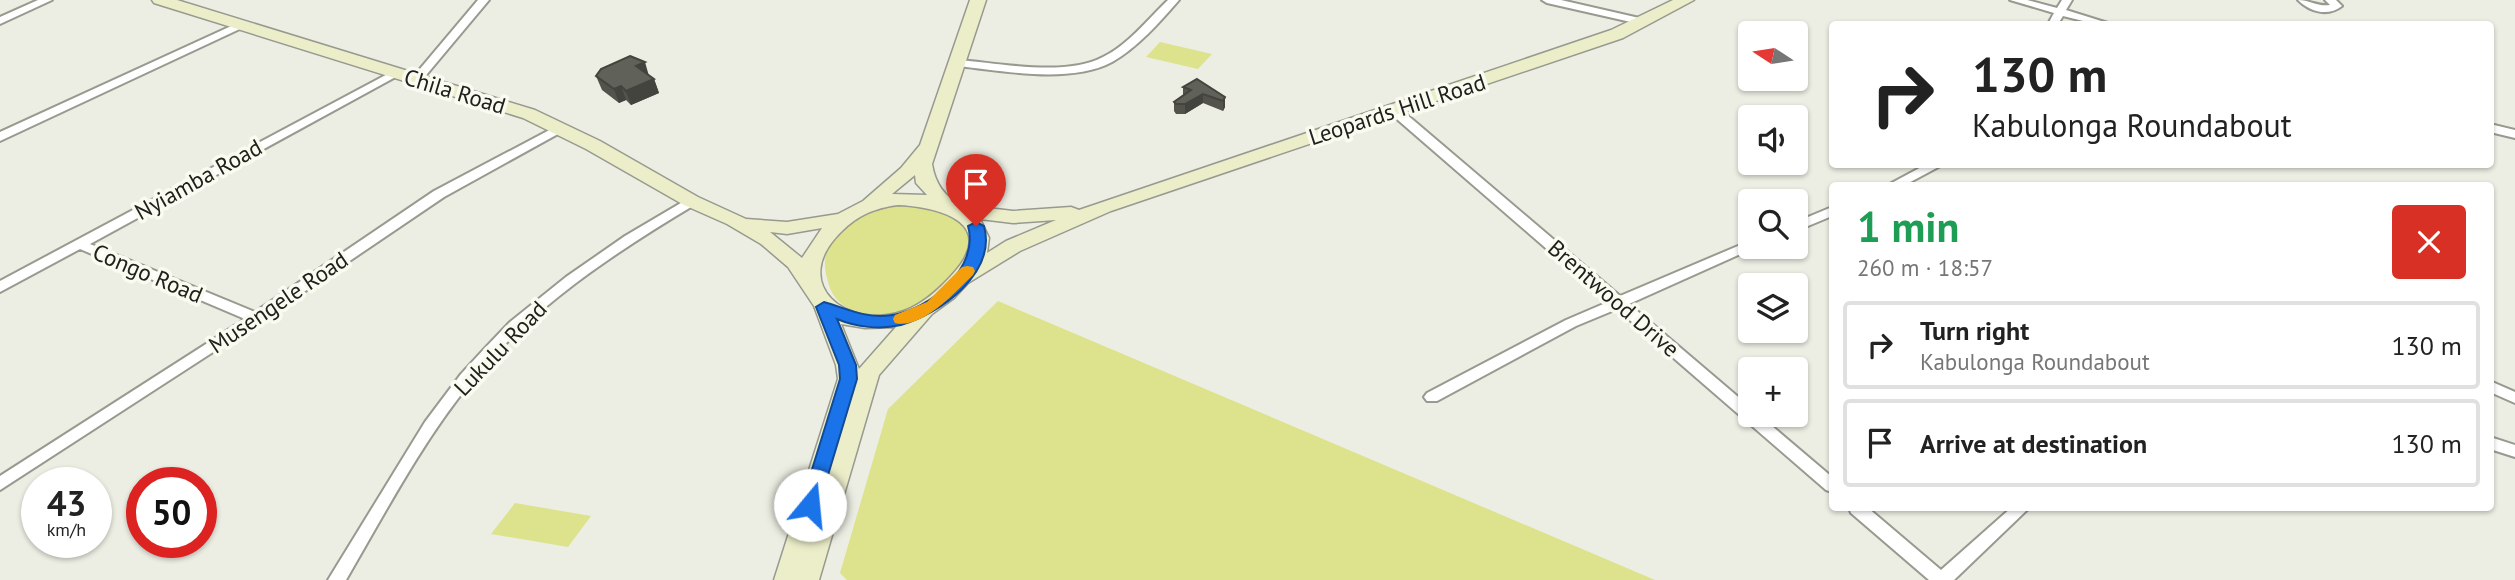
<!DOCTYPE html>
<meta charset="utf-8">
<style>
body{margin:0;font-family:"PT Sans",sans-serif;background:#f6f6f6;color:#222;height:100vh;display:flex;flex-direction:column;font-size:26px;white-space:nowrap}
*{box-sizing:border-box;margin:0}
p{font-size:23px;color:#767676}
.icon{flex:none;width:38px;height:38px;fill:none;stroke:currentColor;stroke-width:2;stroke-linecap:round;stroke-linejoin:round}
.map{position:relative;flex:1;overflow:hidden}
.sheet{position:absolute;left:1829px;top:182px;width:665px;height:329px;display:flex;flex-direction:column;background:#fff;border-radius:7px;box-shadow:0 2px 5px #0004}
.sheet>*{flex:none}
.guide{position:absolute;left:1829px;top:21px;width:665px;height:147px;border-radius:7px;box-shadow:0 2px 5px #0004;background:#fff;color:#222;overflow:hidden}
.needle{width:46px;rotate:282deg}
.fabs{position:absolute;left:1738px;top:21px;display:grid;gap:14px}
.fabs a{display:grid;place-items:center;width:70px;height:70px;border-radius:7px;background:#fff;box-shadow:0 2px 5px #0004;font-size:35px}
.speed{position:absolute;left:21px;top:467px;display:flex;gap:14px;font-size:35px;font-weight:700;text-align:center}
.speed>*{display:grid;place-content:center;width:91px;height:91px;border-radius:50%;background:#fff;box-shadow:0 2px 5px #0004;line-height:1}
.speed small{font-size:18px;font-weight:400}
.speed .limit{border:10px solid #d22;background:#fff;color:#111}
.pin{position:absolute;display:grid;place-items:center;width:60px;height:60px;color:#fff;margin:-72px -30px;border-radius:50% 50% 50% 0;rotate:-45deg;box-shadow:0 0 7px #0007}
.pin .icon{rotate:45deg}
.me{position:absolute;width:77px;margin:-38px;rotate:17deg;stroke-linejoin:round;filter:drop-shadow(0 0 5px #0008)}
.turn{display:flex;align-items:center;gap:24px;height:147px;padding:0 28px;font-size:32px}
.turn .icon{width:91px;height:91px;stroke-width:2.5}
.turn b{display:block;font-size:49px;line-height:60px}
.round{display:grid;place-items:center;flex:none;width:74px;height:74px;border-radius:7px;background:#f6f6f6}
.overview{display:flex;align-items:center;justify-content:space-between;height:119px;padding:0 28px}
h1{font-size:42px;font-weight:600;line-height:52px;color:#1e9e55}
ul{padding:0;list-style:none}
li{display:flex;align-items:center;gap:21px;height:88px;margin:0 14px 10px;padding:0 14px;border:4px solid #e0e0e0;border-radius:7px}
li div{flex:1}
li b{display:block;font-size:26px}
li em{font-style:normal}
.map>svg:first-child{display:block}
</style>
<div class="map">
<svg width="2515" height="580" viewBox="0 0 2515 580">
<rect width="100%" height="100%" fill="#eceee3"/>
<!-- green -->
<path fill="#dde28d" d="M1160 42 1212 54 1198 69 1146 57Z
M924 203C935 208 953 214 962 222 997 255 901 349 843 305 832 297 829 287 826 274 823 260 826 250 835 239 860 206 884 206 924 203Z
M998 301 1655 580H847L840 573 888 409Z
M515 503 591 516 568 547 491 534Z"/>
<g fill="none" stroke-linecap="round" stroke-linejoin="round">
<defs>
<path id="street" d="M38 0H52L0 24V17Z
M478 0H489L422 80H414V76Z
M1168 0H1179C1161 21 1137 48 1112 62 1071 84 1003 71 958 66L952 63 958 60C999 63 1066 77 1103 57 1128 45 1148 19 1168 0Z
M1542 0H1561L1648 20 1649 22 1644 25 1547 3Z
M2010 0H2027L2057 8 2062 0H2072L2066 10 2111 24H2095L2063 16 2058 24H2048L2054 13Z
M2298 0C2310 0 2318 7 2330 5L2325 0H2336L2342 6C2328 17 2310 12 2298 0Z
M240 22 244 23V27L0 141V132Z
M397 69 401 70V74L90 244 255 312 434 191 557 126 561 125 567 129 444 197 261 321 0 490V476L245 319 80 249 0 292V281Z
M1395 107 1399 108 1620 296 1745 243 1750 242V247H1756L1629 304 1750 407V415H1759L1832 477V492L1826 490 1617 309 1576 326 1437 401H1427L1424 397 1427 393 1566 320 1608 302 1391 114V108Z
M2490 124 2515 130V138L2490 132Z
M1927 164H1944L1903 186H1886Z
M691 197 696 198 697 201 696 204C614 253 532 307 471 382 422 442 385 513 346 580H328L425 422 461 374 485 348 510 322 566 277 625 236Z
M1832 207V216L1796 231V222Z
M2490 381 2515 392V403L2490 392Z
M2490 437 2515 445V457L2490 449Z
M1849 508H1868L1941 570 2011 508H2029L1954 580H1929L1851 513Z"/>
<path id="secondary" d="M152 0H177L535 110 600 141 698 197 746 219 787 222 838 214 863 201 901 168 920 145 970 0H986L932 164C935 183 944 197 962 205L1013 211 1071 207 1079 210 1611 30 1673 0H1694L1623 38 1111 211 1020 251 968 283 954 298 932 314 879 375 819 580H774L838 379 836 365 814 306 788 267 761 244 727 224 684 205 586 149 523 118 154 3ZM915 175 916 183 927 195 892 194ZM898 205C942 207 1000 224 951 276 938 290 923 304 904 311 847 331 788 284 841 232 858 215 875 208 898 205ZM980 219 1013 223 1056 220 1006 241 987 253 989 238ZM822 228 802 258 770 232 787 234ZM841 324 865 328 896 327 859 369Z"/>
</defs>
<!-- street casing -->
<use href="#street" stroke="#98998f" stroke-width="4"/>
<!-- secondary casing -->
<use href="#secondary" stroke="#98998f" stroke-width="3"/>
<!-- street -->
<use href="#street" fill="#fff" fill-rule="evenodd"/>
<!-- secondary -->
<use href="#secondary" fill="#eceeca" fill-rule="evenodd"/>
</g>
<!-- wall -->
<path fill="#53534c" d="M649 75 654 79 659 93 631 105 626 100 619 103 602 90 596 76Z
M1183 87 1225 97V107L1223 111 1203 103 1185 114H1176L1174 111V102L1183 95Z"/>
<!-- shaded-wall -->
<path fill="#43443e" d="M645 62 649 76 636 66Z
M654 79 659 93 631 105 626 91Z
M621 86 626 100 619 103 614 89Z
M1203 94V103L1185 114V104Z
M1225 97V107L1223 111V101Z"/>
<!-- building -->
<path fill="#606158" stroke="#43443e" stroke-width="2" d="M630 56 645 62 636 66 654 79 626 91 621 86 614 89 596 76 601 69Z
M1197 79 1225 97 1223 101 1203 94 1185 104H1176L1174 102 1191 90 1183 87Z"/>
<!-- route -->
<path fill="#1a73e8" stroke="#114b97" stroke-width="2" d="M976 222 984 226C997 273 940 314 901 325 880 330 856 327 837 319L856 365 857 379 819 505 817 510 810 512 803 510 801 505 840 379 839 365 816 307 824 302C848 309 866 319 892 315 930 310 980 267 968 226Z"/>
<!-- slow -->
<path fill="#f59e0b" d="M967 266 973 267 975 271 973 275C956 291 922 330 895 323L893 319 895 315 927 302 962 267Z"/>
<g text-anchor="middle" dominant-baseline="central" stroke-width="7" stroke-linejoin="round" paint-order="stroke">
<!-- street labels -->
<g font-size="23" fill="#20201c" stroke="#fafbf0">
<text transform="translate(455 91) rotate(17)">Chila Road</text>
<text transform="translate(1397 109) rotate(-18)">Leopards Hill Road</text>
<text transform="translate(198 179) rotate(-29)">Nyiamba Road</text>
<text transform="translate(148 273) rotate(23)">Congo Road</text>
<text transform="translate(1614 298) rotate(41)">Brentwood Drive</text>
<text transform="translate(278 302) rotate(-34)">Musengele Road</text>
<text transform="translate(500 348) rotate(-46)">Lukulu Road</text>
</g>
</g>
</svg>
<div class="fabs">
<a><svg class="needle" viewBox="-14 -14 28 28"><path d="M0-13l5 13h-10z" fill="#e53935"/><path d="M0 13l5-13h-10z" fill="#767676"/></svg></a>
<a><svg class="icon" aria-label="sound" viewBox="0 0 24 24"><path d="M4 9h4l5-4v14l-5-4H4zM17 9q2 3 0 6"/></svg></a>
<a><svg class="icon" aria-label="search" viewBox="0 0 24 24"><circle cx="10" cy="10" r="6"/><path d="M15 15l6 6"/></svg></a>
<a><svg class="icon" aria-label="layers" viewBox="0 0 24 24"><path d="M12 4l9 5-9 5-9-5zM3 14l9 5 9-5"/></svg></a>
<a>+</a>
</div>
<div class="speed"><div>43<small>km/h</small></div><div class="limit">50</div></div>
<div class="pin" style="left:976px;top:226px;background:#d93025"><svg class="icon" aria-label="arrive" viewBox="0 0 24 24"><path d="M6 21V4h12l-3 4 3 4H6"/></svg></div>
<svg class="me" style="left:810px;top:505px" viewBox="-20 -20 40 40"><circle r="19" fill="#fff"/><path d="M0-13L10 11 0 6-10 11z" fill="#1a73e8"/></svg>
<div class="guide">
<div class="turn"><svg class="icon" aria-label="right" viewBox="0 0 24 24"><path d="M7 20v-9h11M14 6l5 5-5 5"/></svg><div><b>130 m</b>Kabulonga Roundabout</div></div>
</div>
<section class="sheet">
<div class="overview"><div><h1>1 min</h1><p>260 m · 18:57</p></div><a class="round" style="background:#d93025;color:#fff"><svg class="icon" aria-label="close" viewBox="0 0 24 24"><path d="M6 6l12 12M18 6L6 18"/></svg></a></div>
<ul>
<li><svg class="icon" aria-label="right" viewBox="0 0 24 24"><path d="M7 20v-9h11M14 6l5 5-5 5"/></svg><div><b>Turn right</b><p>Kabulonga Roundabout</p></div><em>130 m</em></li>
<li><svg class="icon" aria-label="arrive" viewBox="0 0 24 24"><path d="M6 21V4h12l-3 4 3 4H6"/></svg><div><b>Arrive at destination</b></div><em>130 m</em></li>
</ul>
</section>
</div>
